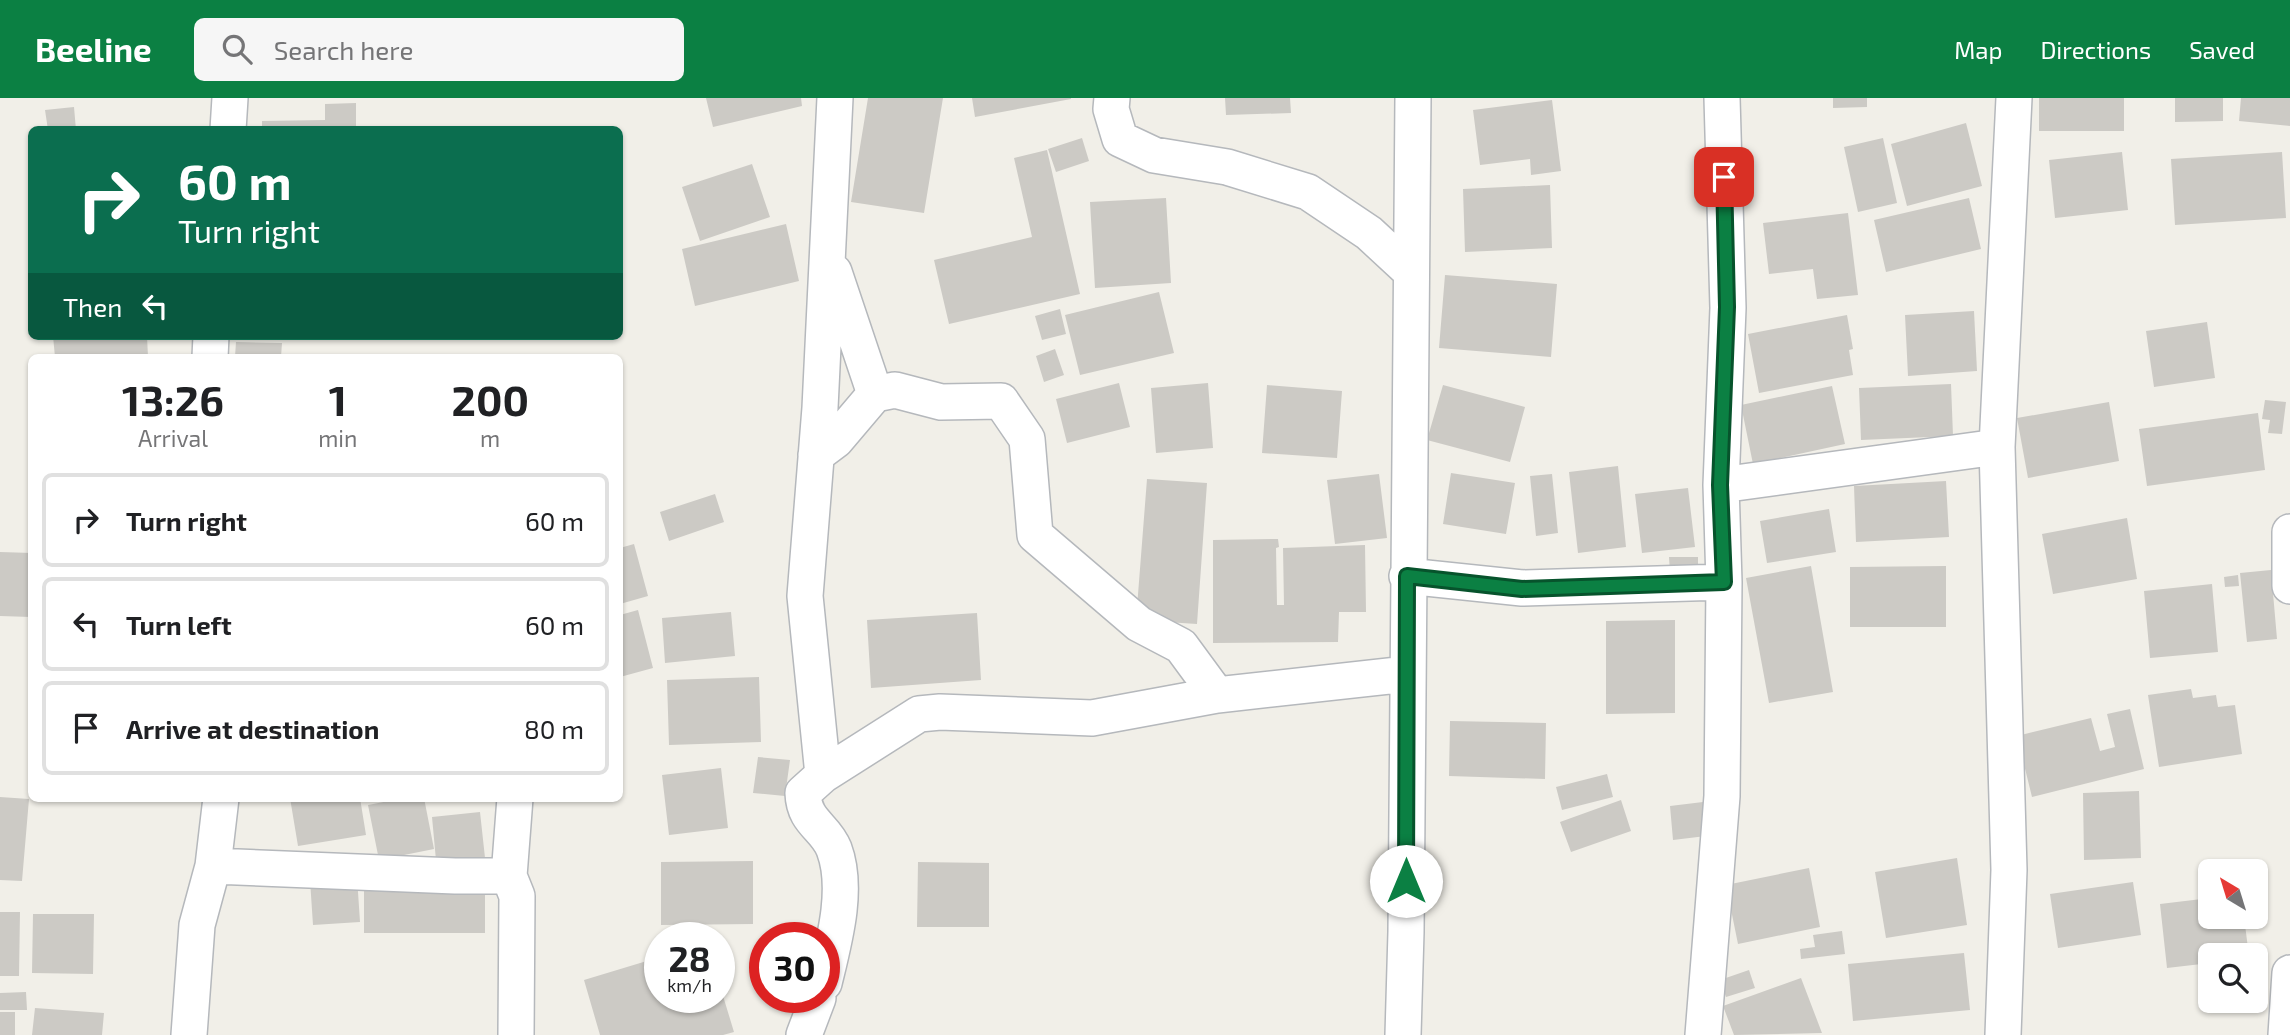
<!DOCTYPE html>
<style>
body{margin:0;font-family:"Exo 2",sans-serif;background:#f6f6f6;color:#202124;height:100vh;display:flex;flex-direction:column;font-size:26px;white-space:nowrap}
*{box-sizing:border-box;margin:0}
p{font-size:23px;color:#757577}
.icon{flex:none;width:38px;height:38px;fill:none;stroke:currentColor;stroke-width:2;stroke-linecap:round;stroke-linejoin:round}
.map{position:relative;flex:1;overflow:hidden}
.sheet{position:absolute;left:28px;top:256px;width:595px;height:448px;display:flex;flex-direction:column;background:#fff;border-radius:10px;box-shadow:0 2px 5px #0004}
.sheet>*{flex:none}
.banner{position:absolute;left:28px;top:28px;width:595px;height:214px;border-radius:10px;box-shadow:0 2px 5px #0004;background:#0b6e4f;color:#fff;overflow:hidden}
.needle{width:46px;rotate:322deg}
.fabs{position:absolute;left:2198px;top:761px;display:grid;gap:14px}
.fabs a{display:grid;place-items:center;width:70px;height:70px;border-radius:10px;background:#fff;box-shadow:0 2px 5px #0004;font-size:35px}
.speed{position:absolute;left:644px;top:824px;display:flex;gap:14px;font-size:35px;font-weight:700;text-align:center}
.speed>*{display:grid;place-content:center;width:91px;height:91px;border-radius:50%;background:#fff;box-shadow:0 2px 5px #0004;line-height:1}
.speed small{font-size:18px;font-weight:400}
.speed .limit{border:10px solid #d22;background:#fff;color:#111}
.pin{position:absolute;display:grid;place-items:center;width:60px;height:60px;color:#fff;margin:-30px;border-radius:14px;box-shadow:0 4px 10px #0006}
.me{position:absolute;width:77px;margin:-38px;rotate:0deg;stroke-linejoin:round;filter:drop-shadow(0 0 5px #0008)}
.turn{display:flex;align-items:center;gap:24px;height:147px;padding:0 35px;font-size:32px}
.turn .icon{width:91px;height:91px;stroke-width:2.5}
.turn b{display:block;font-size:49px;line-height:60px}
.then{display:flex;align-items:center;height:66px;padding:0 35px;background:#0003;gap:14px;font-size:26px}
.eta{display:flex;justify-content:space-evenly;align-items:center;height:119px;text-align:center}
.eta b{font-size:42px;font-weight:700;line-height:49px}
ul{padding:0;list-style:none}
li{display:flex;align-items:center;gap:21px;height:94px;margin:0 14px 10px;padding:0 21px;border:4px solid #e0e0e0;border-radius:10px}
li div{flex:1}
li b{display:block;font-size:26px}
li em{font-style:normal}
header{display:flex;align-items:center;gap:42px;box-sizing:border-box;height:98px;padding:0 35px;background:#0b8043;color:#fff}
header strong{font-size:33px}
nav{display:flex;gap:38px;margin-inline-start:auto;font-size:24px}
.search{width:490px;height:63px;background:#f6f6f6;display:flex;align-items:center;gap:18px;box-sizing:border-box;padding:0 24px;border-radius:10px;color:#757577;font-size:26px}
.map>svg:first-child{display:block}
</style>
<header>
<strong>Beeline</strong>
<div class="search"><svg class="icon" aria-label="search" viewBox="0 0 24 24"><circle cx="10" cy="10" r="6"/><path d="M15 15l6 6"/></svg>Search here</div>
<nav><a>Map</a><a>Directions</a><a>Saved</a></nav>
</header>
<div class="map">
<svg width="2290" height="937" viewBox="0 0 2290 937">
<rect width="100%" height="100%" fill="#f1efe8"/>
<!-- building -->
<path fill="#cccac5" d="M706 0H801L802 8 713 29Z
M868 0H943L924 115 851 104Z
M972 0H1071V1L975 19Z
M1225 0H1290L1291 15 1226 17Z
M1833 0H1867V9L1833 10Z
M2039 0H2124V33H2039Z
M2175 0H2223V23L2175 24Z
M2241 0H2290V28L2239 23Z
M1552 2 1561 73 1531 77 1530 61 1480 67 1473 12Z
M356 5V32H262V23L325 22V6Z
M74 9 76 32H48L45 12Z
M1966 25 1982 88 1907 108 1891 46Z
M1082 40 1089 63 1056 74 1048 51Z
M1883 40 1897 105 1858 114 1844 49Z
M1047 52 1080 196 949 226 934 162 1032 139 1014 60Z
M2122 54 2128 112 2055 120 2049 62Z
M2282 54 2286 120 2175 127 2171 61Z
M752 66 770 119 700 143 682 89Z
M1550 87 1552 150 1465 154 1463 91Z
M1166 100 1171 185 1095 190 1090 104Z
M1969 100 1981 151 1886 174 1874 122Z
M1848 115 1858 197 1817 201 1813 171 1769 176 1763 125Z
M786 126 799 183 695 208 682 151Z
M1445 177 1557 186 1551 259 1439 250Z
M1159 194 1174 255 1080 277 1065 217Z
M1060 211 1066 236 1042 242 1035 218Z
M1974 213 1977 273 1908 278 1905 217Z
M1847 217 1853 251 1849 252 1853 277 1759 295 1748 236Z
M2207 224 2215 280 2154 289 2146 233Z
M53 238H147L148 259H55Z
M236 244 282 245 281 259H235Z
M1055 251 1064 277 1044 284 1036 258Z
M1119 285 1130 329 1067 345 1056 301Z
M1208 285 1213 350 1156 355 1151 290Z
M1951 286 1953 338 1861 342 1859 290Z
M1267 287 1342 293 1337 360 1262 355Z
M1443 287 1525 309 1510 364 1427 342Z
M1832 288 1845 346 1753 366 1741 307Z
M2265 302 2286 304 2282 336 2268 335 2270 322 2262 321Z
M2109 304 2119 363 2028 380 2017 320Z
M2258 315 2265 372 2147 388 2139 331Z
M1618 368 1626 449 1578 455 1569 374Z
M1451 375 1515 385 1506 436 1443 426Z
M1379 376 1387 440 1335 446 1327 382Z
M1552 376 1558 435 1536 438 1530 378Z
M1147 381 1207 385 1197 526 1136 522Z
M1946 383 1949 439 1856 444 1854 388Z
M1688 390 1695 449 1642 455 1635 396Z
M715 396 724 424 669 443 660 414Z
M1829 411 1836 454 1767 465 1760 423Z
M2127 420 2137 481 2053 496 2042 436Z
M1278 441 1279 449 1276 450 1277 507H1284L1283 450 1365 447 1366 514H1339L1338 544 1213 545V442Z
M634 446 648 498 620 506V450Z
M0 454 32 455 31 519 0 518Z
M1669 459H1698V473L1670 474Z
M1811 468 1833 594 1769 605 1746 480Z
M1946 468V529H1850V469Z
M2271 472 2277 541 2247 544 2240 475Z
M2238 477 2239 488 2225 489 2224 479Z
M2212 486 2218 554 2150 560 2144 493Z
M638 512 653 570 620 579V517Z
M731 514 735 558 665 565 662 520Z
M977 515 981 582 871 590 867 522Z
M1675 522V615L1606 616V523Z
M759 579 761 644 669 647 667 582Z
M2191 591 2193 600 2216 597 2218 609 2235 607 2242 656 2159 669 2148 597Z
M2130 611 2144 671 2032 699 2017 638 2091 620 2100 653 2115 649 2107 616Z
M1450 623 1546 625 1545 681 1449 678Z
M758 659 790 662 785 698 753 695Z
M721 670 728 730 669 737 662 677Z
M1607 676 1613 699 1562 712 1556 689Z
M2139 693 2141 760 2084 762 2083 695Z
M0 699 29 701 22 783 0 782Z
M290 700H360L366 737 298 748Z
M404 700H424L434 751 379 762 368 707Z
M1621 702 1631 733 1571 754 1560 724Z
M1703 704 1706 738 1673 742 1670 708Z
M480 714 486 769 437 773 432 719Z
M1957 760 1967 827 1886 840 1875 774Z
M753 763V826L661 827V764Z
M918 764 989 765V829H917Z
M1809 770 1820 829 1738 846 1726 787Z
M357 779 360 824 313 827 310 782Z
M485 784V835H364V785Z
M2133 784 2141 837 2058 850 2050 796Z
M2210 800V819H2244L2249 858H2210V865L2167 870 2160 806Z
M0 814H20L19 878H0Z
M33 816H94L93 876 32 875Z
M1842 833 1845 856 1801 861 1800 851 1815 849 1813 837Z
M1964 855 1970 912 1853 923 1848 866Z
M660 859V900H719L720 888 734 934 723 937H600L584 882Z
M1749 872 1755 890 1726 899 1720 882Z
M1801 880 1822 935 1734 937 1723 908Z
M26 894 27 912H0V895Z
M35 910 104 915 102 937H32Z
M0 914H15V937H0Z"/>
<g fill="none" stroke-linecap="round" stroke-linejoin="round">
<defs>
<path id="minor" d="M1112 0 1111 11 1120 41 1154 57 1227 69 1308 94 1369 135 1410 173
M228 32 230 0
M834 174 875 296 895 292 941 304 1001 303 1027 341 1035 437 1139 526 1181 548 1217 597
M210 259 211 238
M816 357 836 342 875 296
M1721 387 1997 349
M2290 434V488
M1407 478 1522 490 1724 484
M823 677 805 498 820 310 835 0
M213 768 455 778H509L517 798 516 937
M509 778 515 700
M824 885C834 844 849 791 834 751 825 728 804 725 803 695L823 677 919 616 940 614 1092 620 1217 597 1407 576
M189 937 197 827 213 768 221 700
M804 937 818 900
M1403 937 1406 834 1413 0
M1703 937 1722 698 1724 484 1721 387 1728 210 1722 0
M2003 937 2009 772 1997 349 2014 0
M2286 937 2290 875"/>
</defs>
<!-- minor casing -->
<use href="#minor" stroke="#b5b8bc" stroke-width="38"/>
<!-- minor -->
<use href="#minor" stroke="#fff" stroke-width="35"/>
</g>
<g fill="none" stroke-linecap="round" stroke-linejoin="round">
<defs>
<path id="route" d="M1406 783 1407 478 1522 491 1724 484 1720 387 1727 209 1724 79"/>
</defs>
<!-- route casing -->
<use href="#route" stroke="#07532c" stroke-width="18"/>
<!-- route -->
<use href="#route" stroke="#0b8043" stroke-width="12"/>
</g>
</svg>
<div class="fabs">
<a><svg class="needle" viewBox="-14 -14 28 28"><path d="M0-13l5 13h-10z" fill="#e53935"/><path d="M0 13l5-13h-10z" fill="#757577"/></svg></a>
<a><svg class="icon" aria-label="search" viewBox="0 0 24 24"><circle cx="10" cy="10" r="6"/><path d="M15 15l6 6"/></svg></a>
</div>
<div class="speed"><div>28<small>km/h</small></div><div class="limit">30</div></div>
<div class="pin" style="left:1724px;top:79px;background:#d93025"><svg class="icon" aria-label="arrive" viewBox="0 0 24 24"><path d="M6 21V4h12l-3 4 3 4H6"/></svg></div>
<svg class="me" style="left:1406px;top:783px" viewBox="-20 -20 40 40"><circle r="19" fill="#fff"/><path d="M0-13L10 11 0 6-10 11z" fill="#0b8043"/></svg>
<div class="banner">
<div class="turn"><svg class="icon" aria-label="right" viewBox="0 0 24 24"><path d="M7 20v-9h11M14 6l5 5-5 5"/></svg><div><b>60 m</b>Turn right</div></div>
<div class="then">Then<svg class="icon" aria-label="left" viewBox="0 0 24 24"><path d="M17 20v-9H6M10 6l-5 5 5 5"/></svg></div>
</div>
<section class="sheet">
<div class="eta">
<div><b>13:26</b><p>Arrival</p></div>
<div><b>1</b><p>min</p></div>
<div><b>200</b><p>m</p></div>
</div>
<ul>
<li><svg class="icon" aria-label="right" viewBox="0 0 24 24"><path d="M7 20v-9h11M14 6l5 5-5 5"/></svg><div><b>Turn right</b></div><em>60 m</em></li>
<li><svg class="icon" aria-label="left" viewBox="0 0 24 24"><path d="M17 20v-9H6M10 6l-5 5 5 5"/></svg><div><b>Turn left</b></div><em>60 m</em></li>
<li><svg class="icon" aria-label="arrive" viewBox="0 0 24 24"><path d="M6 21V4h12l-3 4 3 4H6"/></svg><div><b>Arrive at destination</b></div><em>80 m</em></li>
</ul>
</section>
</div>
